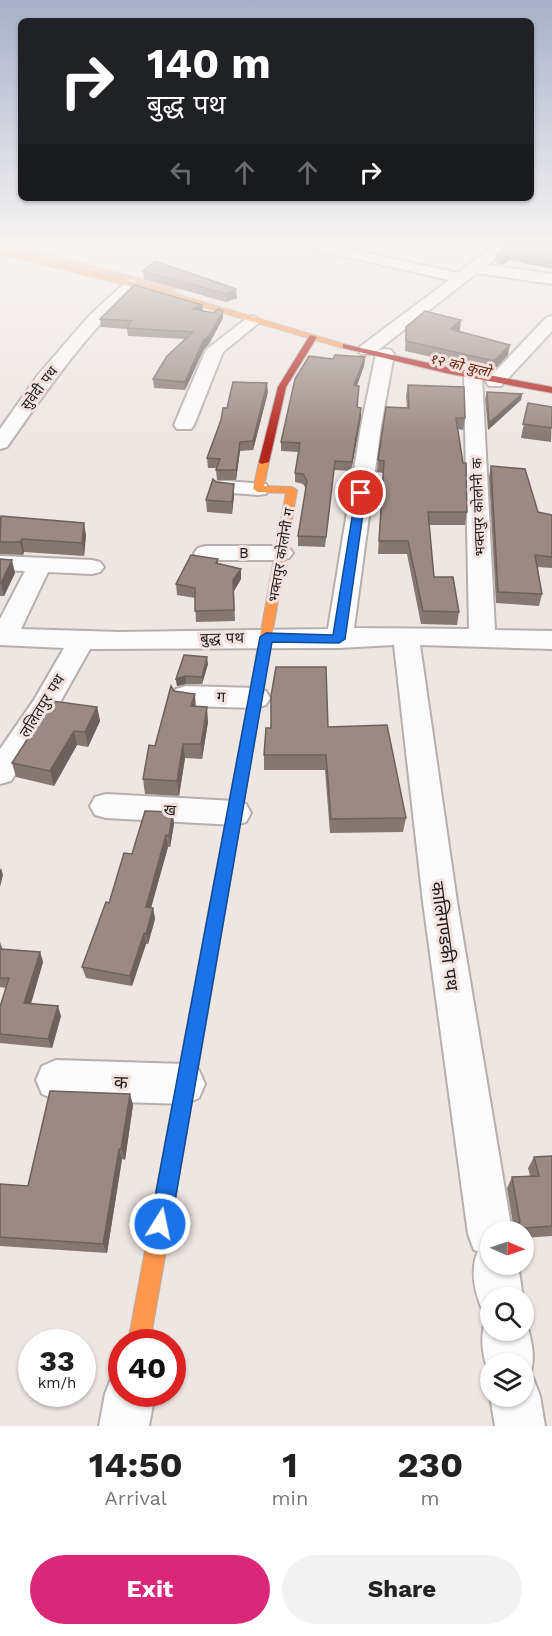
<!DOCTYPE html>
<meta charset="utf-8">
<style>
body{margin:0;font-family:"Work Sans","Noto Sans Devanagari",sans-serif;background:#f2f2f2;color:#222;height:100vh;display:flex;flex-direction:column;font-size:22px;white-space:nowrap}
*{box-sizing:border-box;margin:0}
p{font-size:20px;color:#767676}
.icon{flex:none;width:33px;height:33px;fill:none;stroke:currentColor;stroke-width:2;stroke-linecap:round;stroke-linejoin:round}
.map{position:relative;height:1426px;overflow:hidden}
.sheet{display:flex;flex-direction:column;background:#fff;flex:1}
.sheet>*{flex:none}
.guide{position:absolute;left:18px;top:18px;width:516px;height:183px;border-radius:9px;box-shadow:0 2px 4px #0004;background:#202124;color:#fff;overflow:hidden}
.needle{width:39px;rotate:92deg}
.tools{position:absolute;left:480px;top:1221px;display:grid;gap:12px}
.tools a{display:grid;place-items:center;width:54px;height:54px;border-radius:50%;background:#fff;box-shadow:0 2px 4px #0004;font-size:30px}
.speed{position:absolute;left:18px;top:1329px;display:flex;gap:12px;font-size:30px;font-weight:700;text-align:center}
.speed>*{display:grid;place-content:center;width:78px;height:78px;border-radius:50%;background:#fff;box-shadow:0 2px 4px #0004;line-height:1}
.speed small{font-size:15px;font-weight:400}
.speed .limit{border:9px solid #d22;background:#fff;color:#111}
.pin{position:absolute;display:grid;place-items:center;width:51px;height:51px;color:#fff;margin:-26px;border:3px solid #fff;border-radius:50%;box-shadow:0 2px 6px #0007}
.me{position:absolute;width:66px;margin:-33px;rotate:10deg;stroke-linejoin:round;filter:drop-shadow(0 0 4px #0008)}
.turn{display:flex;align-items:center;gap:21px;height:126px;padding:0 30px;font-size:27px}
.turn .icon{width:78px;height:78px;stroke-width:2.5}
.turn b{display:block;font-size:42px;line-height:51px}
.lanes{display:flex;align-items:center;height:57px;padding:0 30px;background:#0003;justify-content:center;gap:30px;direction:ltr}
.lanes .off{opacity:.35}
.eta{display:flex;justify-content:space-evenly;align-items:center;height:102px;text-align:center}
.eta b{font-size:36px;font-weight:700;line-height:42px}
.button{display:flex;gap:12px;margin-top:auto;padding:12px 30px}
.button a{flex:1;height:69px;border-radius:36px;background:#db2777;color:#fff;font-size:24px;font-weight:700;line-height:69px;text-align:center}
.button a+a{background:#f2f2f2;color:#222}
.map>svg:first-child{display:block}
</style>
<div class="map">
<svg width="552" height="1426" viewBox="0 0 552 1426">
<rect width="100%" height="100%" fill="#eee6e3"/>
<g fill="none" stroke-linecap="round" stroke-linejoin="round">
<!-- canal -->
<path fill="#e6aa99" fill-rule="evenodd" d="M0 244H13L175 287 177 290 175 293H163L0 250Z"/>
<defs>
<path id="street" d="M311 244H326L458 273 496 244H510L504 252 487 265 552 274V284L477 273 373 354H361L358 350 361 346 449 280 312 249Z
M132 279 140 284 137 287C85 334 47 390 7 447L0 449V429L38 375 89 316 127 281Z
M253 316 261 321 223 352 194 425 191 429H177L174 425 206 350 247 318Z
M552 316V331L501 386H489L486 382 489 378 546 318Z
M385 349 391 350 394 354 381 426 354 628 469 629 464 376 467 372H479L482 376 495 630 552 631V649L420 645 457 902 512 1232H490V1264H518L523 1298H490V1330H524V1317C531 1336 537 1358 529 1377L533 1378 540 1396 545 1426H495L490 1396V1395L524 1396V1364H490V1376C482 1356 479 1336 487 1316L484 1314C475 1294 469 1272 478 1251L474 1250 468 1234 423 902 394 645 339 648 90 649 54 713 11 781 0 784V749L34 700 64 648 0 645V619L25 571 0 570V556L92 560 100 562 104 567 100 572 92 574 48 572 21 629 120 632 328 629 361 426 376 354 379 350Z
M225 481 266 484 269 489 266 494 258 495 217 492 214 487 217 482Z
M206 546H281L289 548 293 553 289 558 281 560H206L198 558 194 553 198 548Z
M186 686 256 688 266 691 270 698 266 705 256 708 186 706 176 703 172 696 176 689Z
M106 794 235 801 246 804 251 813 246 822 235 825 106 818 95 815 90 806 95 797Z
M56 1060 185 1064 199 1070 205 1084 199 1098 185 1104 56 1100 42 1094 36 1080 42 1066Z
M122 1373V1394H155L149 1426H99L105 1394 112 1376Z"/>
<path id="fast" d="M262 655 268 659 211 994 208 1000 202 1002 196 1000 193 994 256 659Z"/>
<path id="slow" d="M0 250 136 282 350 346 343 348 131 286 0 254Z
M264 459 269 462 264 486 292 487 297 490 268 659 262 663 256 659 286 493 258 492 253 489 259 462Z
M202 986 208 988 211 994 150 1342H128L193 994 196 988Z"/>
<path id="jam" d="M310 335 317 337 286 387 269 462 261 464 259 462 278 387Z
M343 344 446 367 552 387V393L446 373 343 348Z"/>
</defs>
<!-- street casing -->
<use href="#street" stroke="#b5afad" stroke-width="4"/>
<!-- fast casing -->
<use href="#fast" stroke="#b5afad" stroke-width="2"/>
<!-- slow casing -->
<use href="#slow" stroke="#b5afad" stroke-width="2"/>
<!-- jam casing -->
<use href="#jam" stroke="#b5afad" stroke-width="2"/>
<!-- street -->
<use href="#street" fill="#fcfbfb" fill-rule="evenodd"/>
<!-- fast -->
<use href="#fast" fill="#63d668" fill-rule="evenodd"/>
<!-- slow -->
<use href="#slow" fill="#ff974d" fill-rule="evenodd"/>
<!-- jam -->
<use href="#jam" fill="#b3261e" fill-rule="evenodd"/>
</g>
<!-- wall -->
<path fill="#857772" d="M552 244V269L510 260 502 265 495 262 496 255 507 246Z
M155 261 237 298 226 302 144 279 143 271Z
M202 305 203 311 223 318 209 344 204 349 185 390 154 388 153 379 185 339 128 336 127 329 101 327 100 319Z
M406 327 460 330 458 331 508 355 493 371 405 351Z
M365 357 364 366 357 385V407L361 417 351 471 334 470 325 547 298 546V536L306 489 303 484 295 482V473L299 452 281 451V442L333 359Z
M408 385 465 418 463 430 458 429 467 512 465 525H429L434 577 459 612 457 625 421 624 407 554H378L383 473 377 472 378 460 407 408 406 396Z
M268 392 253 450 240 451 236 480H217L216 470 217 468H208L207 458 227 408Z
M487 392 522 394 521 400 488 430 485 399Z
M528 403 552 407 551 442 521 438Z
M491 466 538 512 552 515V568L537 567 542 594 539 606 496 603 489 477Z
M216 482 234 484V496L232 514 207 512 206 500Z
M0 517 86 535 84 556 24 552 23 555 0 554Z
M0 559 15 573 4 596H0Z
M218 559V564L241 569V579L234 591 235 621 196 622 195 598 177 595 176 584Z
M208 664 202 684H186L177 686 176 679Z
M174 691 196 707 208 722 202 759 185 758 179 796 145 794 143 779Z
M97 707 100 721 88 747 77 745 54 786 16 777 12 763Z
M328 727 406 818 403 832 330 833 325 770H264V755Z
M174 824 170 847H168L151 908H153L155 919 148 944H146L132 986 86 978 82 967 109 903 132 854Z
M0 942 2 947V949L40 952 43 962 31 1004 61 1016 52 1048 0 1043V1007L6 988 0 987Z
M133 1105 125 1160 122 1159 107 1253 0 1246V1184L28 1186Z
M552 1156V1236L524 1238V1232H507L511 1224H513L507 1188 512 1177 530 1176 528 1168 534 1157Z"/>
<!-- shaded-wall -->
<path fill="#6c615c" d="M512 253 510 260 502 265 503 258Z
M236 289 237 298 226 302V294Z
M202 305 203 312 193 309Z
M223 311V318L209 344 204 349 185 390V382L203 341Z
M461 320 460 330 449 339 450 329Z
M510 345 508 355 493 371 494 361Z
M365 357 364 366 354 394V385Z
M267 383 268 392 253 450V441Z
M522 394 521 400 488 430 489 423Z
M361 408V417L351 471 352 462Z
M240 442V451L236 480V470Z
M234 484V496L232 514V502Z
M84 523 86 535 84 556 82 543Z
M22 539 24 552 23 555 20 542Z
M12 560 15 573 4 596 1 583Z
M241 569V579L234 591 233 580Z
M207 657 208 664 202 684V677Z
M185 676 186 684 177 686 176 679Z
M195 694 196 709 191 706Z
M97 707 100 721 88 747 85 732Z
M207 707 208 722 202 759 201 744Z
M74 731 77 745 54 786 50 771Z
M183 744 185 758 179 796 177 781Z
M173 812 174 824 170 847 169 836Z
M166 835 168 847 148 918 146 907Z
M1 868 3 875 0 887V870Z
M153 908 155 919 148 944 146 934Z
M144 933 146 944 132 986 130 976Z
M40 952 43 962 28 1013 24 1003Z
M58 1006 61 1016 52 1048 48 1039Z
M130 1094 133 1105 125 1160 121 1149Z
M119 1149 122 1159 107 1253 103 1244Z"/>
<!-- building -->
<path fill="#9b8a84" stroke="#6c615c" stroke-width="1.5" d="M509 244H552V261L512 253 503 258 496 255Z
M155 261 236 289 226 294 143 271Z
M134 285 202 305 193 309 214 313 218 309 223 311 209 336 203 341 185 382 153 379 167 356 193 332 127 328 132 321 100 319Z
M425 311 461 320 450 329 510 345 494 361 406 341V327Z
M335 355 365 357 354 385 359 386 357 407 361 408 352 462 335 461 326 537 298 536 307 481 303 474 295 473 300 443 281 442 295 379 309 356 333 359Z
M233 382 267 383 253 441 240 442 236 470H216L220 459 207 458 221 420 223 408H227Z
M408 385 464 387 465 418H456L463 463H466L467 512H428L434 577H453L459 612 423 611 408 541H379L384 461 378 460 386 407 409 408Z
M487 392 522 394 489 423Z
M528 403 552 407V428L523 424Z
M491 466 525 469 538 512 552 515V557L535 555 542 594 498 592Z
M213 479 216 482 234 484 232 502 206 500Z
M1 516 84 523 82 543 22 539 20 542H0Z
M191 555 218 559 216 563 241 569 233 580 234 610 195 611V588L176 584Z
M0 559 12 560 1 583H0Z
M184 655 207 657 202 677 185 676 176 679Z
M276 667H326L328 727 387 725 406 818 331 819 326 755H264L266 728H271V696Z
M171 686 174 691 195 694 191 706 207 707 201 744H183L177 781 143 779 149 745 155 746Z
M52 701 97 707 85 732 74 731 50 771 12 763Z
M145 811 173 812 169 836 166 835 146 907 153 908 146 934 144 933 130 976 82 967 106 902 109 903 124 853 132 854Z
M0 949 40 952 24 1003 58 1006 48 1039 0 1034V1007L9 978H0Z
M50 1091 130 1094 121 1149H119L103 1244 0 1237V1184L28 1186Z
M552 1156V1226L512 1229 511 1224H518L520 1222 512 1177 539 1176 534 1157Z"/>
<!-- sky -->
<linearGradient id="sky" x2="0" y2="1"><stop stop-color="#a7b0c8"/><stop offset="0.55" stop-color="#f7f4f2"/><stop offset="1" stop-color="#f7f4f2" stop-opacity="0"/></linearGradient>
<rect width="552" height="443" fill="url(#sky)"/>
<!-- route -->
<path fill="#1a73e8" stroke="#114b97" stroke-width="1.5" d="M361 490 366 493 345 639 339 643 272 642 171 1224 168 1232 160 1235 153 1232 150 1224 260 637 266 633 333 635 356 493Z"/>
<g text-anchor="middle" dominant-baseline="central" stroke-width="6" stroke-linejoin="round" paint-order="stroke">
<!-- far-water labels -->
<g font-size="14" font-style="italic" fill="#6a200a" stroke="#f3e3de">
<text transform="translate(460 365) rotate(13)">१२ को कुलो</text>
</g>
<!-- far-street labels -->
<g font-size="14" fill="#1f1917" stroke="#f3e3de">
<text transform="translate(39 388) rotate(-53)">सुवेदी पथ</text>
<text transform="translate(478 507) rotate(-92)">भक्तपुर कोलोनी क</text>
<text transform="translate(281 555) rotate(-80)">भक्तपुर कोलोनी ग</text>
</g>
<!-- street labels -->
<g font-size="15" fill="#1f1917" stroke="#f3e3de">
<text x="244" y="553">B</text>
<text transform="translate(222 638) rotate(-1)">बुद्ध पथ</text>
<text transform="translate(221 697) rotate(1)">ग</text>
<text transform="translate(42 706) rotate(-58)">ललितपुर पथ</text>
<text transform="translate(170 810) rotate(3)">ख</text>
</g>
<!-- near-street labels -->
<g font-size="18" fill="#1f1917" stroke="#f3e3de">
<text transform="translate(445 936) rotate(82)">कालिगण्डकी पथ</text>
<text transform="translate(121 1082) rotate(2)">क</text>
</g>
</g>
</svg>
<div class="tools">
<a><svg class="needle" viewBox="-14 -14 28 28"><path d="M0-13l5 13h-10z" fill="#e53935"/><path d="M0 13l5-13h-10z" fill="#767676"/></svg></a>
<a><svg class="icon" aria-label="search" viewBox="0 0 24 24"><circle cx="10" cy="10" r="6"/><path d="M15 15l6 6"/></svg></a>
<a><svg class="icon" aria-label="layers" viewBox="0 0 24 24"><path d="M12 4l9 5-9 5-9-5zM3 14l9 5 9-5"/></svg></a>
</div>
<div class="speed"><div>33<small>km/h</small></div><div class="limit">40</div></div>
<div class="pin" style="left:361px;top:493px;background:#d93025"><svg class="icon" aria-label="arrive" viewBox="0 0 24 24"><path d="M6 21V4h12l-3 4 3 4H6"/></svg></div>
<svg class="me" style="left:160px;top:1224px" viewBox="-20 -20 40 40"><circle r="17" fill="#1a73e8" stroke="#fff" stroke-width="3"/><path d="M0-11L8 9 0 5-8 9z" fill="#fff"/></svg>
<div class="guide">
<div class="turn"><svg class="icon" aria-label="right" viewBox="0 0 24 24"><path d="M7 20v-9h11M14 6l5 5-5 5"/></svg><div><b>140 m</b>बुद्ध पथ</div></div>
<div class="lanes"><svg class="icon off" aria-label="left" viewBox="0 0 24 24"><path d="M17 20v-9H6M10 6l-5 5 5 5"/></svg><svg class="icon off" aria-label="ahead" viewBox="0 0 24 24"><path d="M12 20V5M6 11l6-6 6 6"/></svg><svg class="icon off" aria-label="ahead" viewBox="0 0 24 24"><path d="M12 20V5M6 11l6-6 6 6"/></svg><svg class="icon" aria-label="right" viewBox="0 0 24 24"><path d="M7 20v-9h11M14 6l5 5-5 5"/></svg></div>
</div>
</div>
<section class="sheet">
<div class="eta">
<div><b>14:50</b><p>Arrival</p></div>
<div><b>1</b><p>min</p></div>
<div><b>230</b><p>m</p></div>
</div>
<div class="button"><a>Exit</a><a>Share</a></div>
</section>
